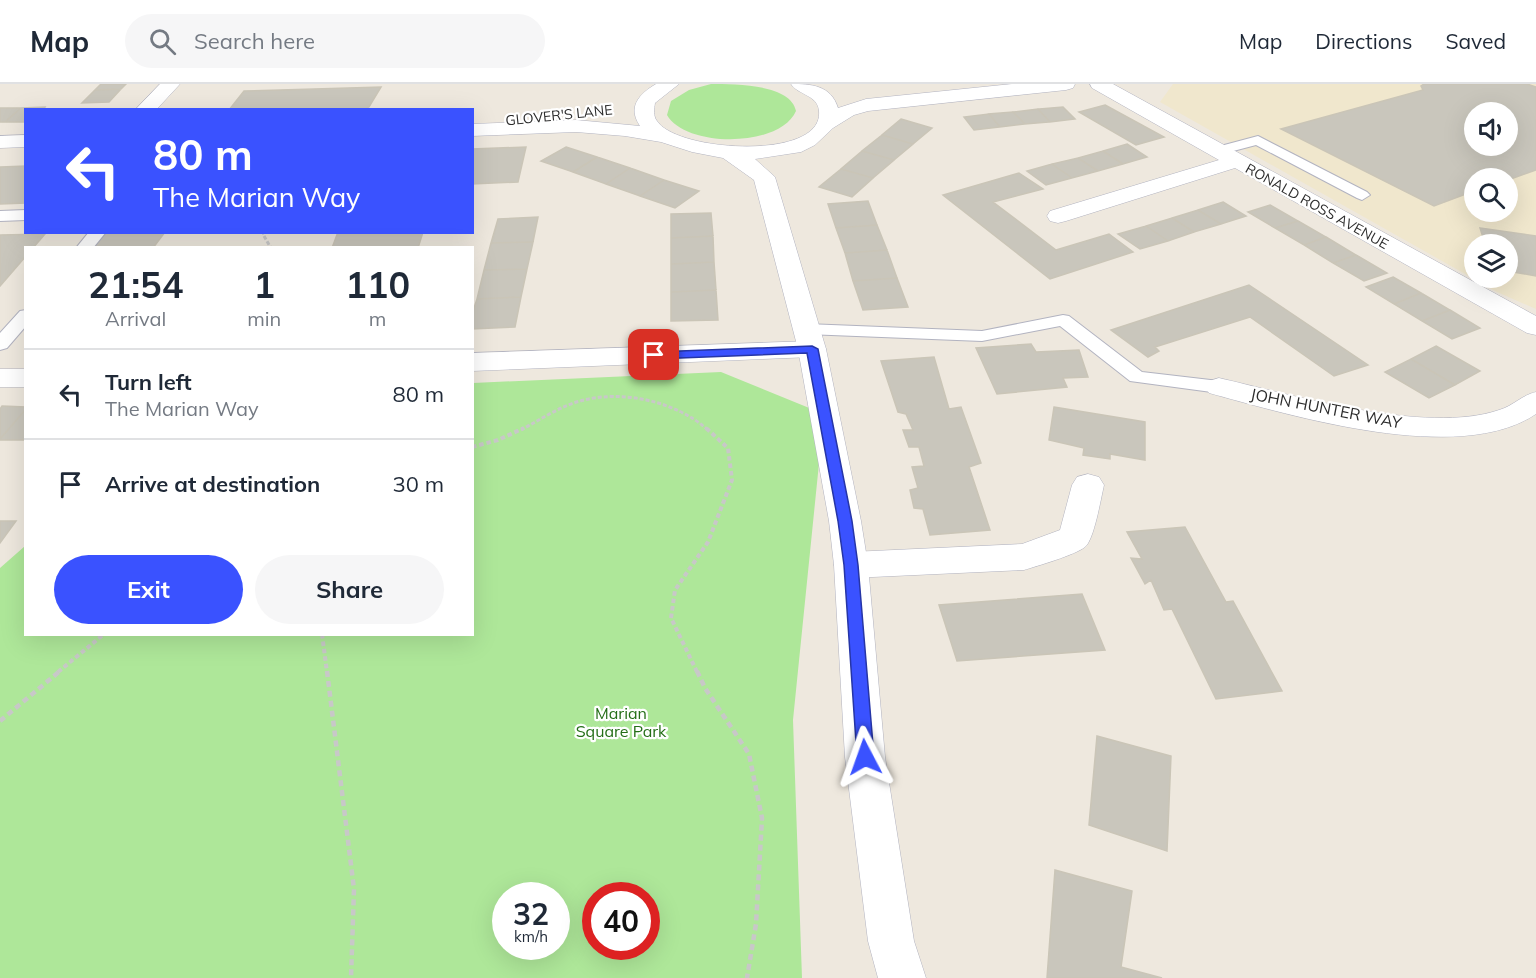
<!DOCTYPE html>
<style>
body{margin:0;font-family:Mulish,sans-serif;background:#f6f6f7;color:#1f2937;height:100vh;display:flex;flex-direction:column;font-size:22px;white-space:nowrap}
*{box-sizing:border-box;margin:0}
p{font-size:20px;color:#747a83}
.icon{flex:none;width:33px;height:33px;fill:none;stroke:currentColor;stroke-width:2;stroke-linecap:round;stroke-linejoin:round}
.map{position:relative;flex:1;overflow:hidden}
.details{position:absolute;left:24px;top:162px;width:450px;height:390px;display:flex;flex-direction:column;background:#fff;border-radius:0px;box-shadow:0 6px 24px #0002}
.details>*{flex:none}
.top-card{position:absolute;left:24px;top:24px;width:450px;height:126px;border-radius:0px;box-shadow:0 6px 24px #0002;background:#3a52ff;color:#fff;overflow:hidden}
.tools{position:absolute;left:1464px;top:18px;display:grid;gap:12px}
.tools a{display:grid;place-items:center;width:54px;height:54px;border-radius:50%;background:#fff;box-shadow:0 6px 24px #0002;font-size:30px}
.speed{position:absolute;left:492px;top:798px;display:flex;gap:12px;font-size:30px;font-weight:700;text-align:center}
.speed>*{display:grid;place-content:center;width:78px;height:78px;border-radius:50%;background:#fff;box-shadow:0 6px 24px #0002;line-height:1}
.speed small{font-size:15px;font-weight:400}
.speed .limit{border:9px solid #d22;background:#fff;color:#111}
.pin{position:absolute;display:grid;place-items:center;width:51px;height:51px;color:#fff;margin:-26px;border-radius:12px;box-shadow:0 3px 9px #0006}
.me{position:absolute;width:66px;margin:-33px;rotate:356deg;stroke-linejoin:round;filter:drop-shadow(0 0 4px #0008)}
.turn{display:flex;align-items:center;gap:21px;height:126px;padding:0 30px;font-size:27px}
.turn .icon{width:78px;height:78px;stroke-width:2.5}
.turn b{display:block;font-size:42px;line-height:51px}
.eta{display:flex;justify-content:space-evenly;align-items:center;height:102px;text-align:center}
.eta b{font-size:36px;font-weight:700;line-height:42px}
.primary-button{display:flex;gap:12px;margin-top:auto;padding:12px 30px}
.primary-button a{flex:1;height:69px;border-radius:36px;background:#3a52ff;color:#fff;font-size:24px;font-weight:700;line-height:69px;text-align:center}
.primary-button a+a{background:#f6f6f7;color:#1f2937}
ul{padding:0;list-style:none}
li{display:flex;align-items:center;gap:18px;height:90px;padding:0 30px;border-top:2px solid #e0e1e3}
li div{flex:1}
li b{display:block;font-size:22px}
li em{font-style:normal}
header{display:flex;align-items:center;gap:36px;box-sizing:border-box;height:84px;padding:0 30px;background:#fff;border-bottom:2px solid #e0e1e3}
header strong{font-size:28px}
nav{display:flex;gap:33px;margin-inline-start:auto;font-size:21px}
.search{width:420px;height:54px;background:#f6f6f7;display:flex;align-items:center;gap:15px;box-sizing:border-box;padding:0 21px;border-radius:33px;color:#747a83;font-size:22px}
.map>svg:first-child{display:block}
</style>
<header>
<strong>Map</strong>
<div class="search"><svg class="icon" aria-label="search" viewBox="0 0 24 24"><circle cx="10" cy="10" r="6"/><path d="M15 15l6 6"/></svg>Search here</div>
<nav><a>Map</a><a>Directions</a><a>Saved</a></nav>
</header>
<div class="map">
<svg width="1536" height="894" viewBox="0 0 1536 894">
<rect width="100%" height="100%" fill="#eee8de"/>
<!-- education -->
<path fill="#f0e7cd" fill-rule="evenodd" d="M1173 0H1536V225L1497 208 1160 18ZM1474 28H1508V62H1474ZM1474 94H1508V128H1474ZM1474 160H1508V194H1474Z"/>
<!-- green -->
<path fill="#aee799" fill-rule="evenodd" d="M711 0C735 0 791 0 796 27 780 64 686 64 667 31L671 17 689 6Z
M721 288 824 330 793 636 802 894H0V484L25 462 26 550H472L473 299ZM506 812H556V862H506ZM596 812H646V862H596Z"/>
<!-- building -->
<path fill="#c9c6bc" stroke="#cac5b7" stroke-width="1.5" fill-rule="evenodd" d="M101 0H126L121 5 95 6Z
M1424 0H1527L1536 3V86L1508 96 1474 94V107L1434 122 1281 45 1423 6 1421 2ZM1474 28H1508V62H1474Z
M381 3 369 23 362 26H229L244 7Z
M121 5 109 18 82 19 95 6Z
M1105 21 1164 53 1136 61 1079 28Z
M45 23 43 26H26V38H5L21 24Z
M1063 23 1075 35 1050 38 1038 25Z
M0 24H21L5 38H0Z
M1038 25 1050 38 1025 40 1013 28Z
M1013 28 1025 40 1000 43 989 30Z
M989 30 1000 43 974 46 964 33Z
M901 35 932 44 913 60 882 51Z
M882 51 913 60 894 76 862 67Z
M1127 60 1147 73 1123 80 1103 67Z
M526 63 518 98 472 100V65Z
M566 63 597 73 573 88 541 77Z
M862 67 894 76 873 94 841 85Z
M1103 67 1123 80 1098 87 1078 74Z
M597 73 630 84 606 100 573 88Z
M1078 74 1098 87 1072 94 1052 80Z
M1052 80 1072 94 1046 101 1027 87Z
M26 82V119L0 120V83Z
M630 84 664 96 640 112 606 100Z
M841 85 873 94 852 113 819 103Z
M1019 89 1043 105 993 118 1056 166 1109 150 1133 168 1050 195 943 111Z
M664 96 699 107 675 124 640 112Z
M868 117 877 141 836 144 828 120Z
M1223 118 1246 132 1221 140 1198 126Z
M1270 121 1298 137 1275 144 1248 128Z
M1198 126 1221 140 1194 148 1172 134Z
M711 129 713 152 671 154V130Z
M538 133 533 158 491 159 498 135Z
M1172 134 1194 148 1168 157 1146 142Z
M1298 137 1326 153 1304 161 1275 144Z
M877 141 887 166 845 169 836 144Z
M1146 142 1168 157 1140 165 1118 150Z
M1480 144 1536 152V192L1508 187V160H1485Z
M104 148H165L153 164H91Z
M338 148H423L418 164H332Z
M45 150 33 164H26V172L0 202V151Z
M713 152 714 178 671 180V154Z
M1326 153 1356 171 1333 179 1304 161Z
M533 158 527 185 484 186 491 159Z
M887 166 897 194 853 197 845 169Z
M1356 171 1387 189 1364 197 1333 179Z
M714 178 716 206 671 208V180Z
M527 185 521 213 477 215 484 186Z
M1393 193 1421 209 1394 220 1366 203Z
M897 194 908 223 863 226 853 197Z
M1249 201 1368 281 1334 292 1250 233 1155 263 1159 267 1148 273 1111 246Z
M716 206 718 236 671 237V208Z
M1421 209 1450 226 1422 237 1394 220Z
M521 213 515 243 472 245V230L477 215Z
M1450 226 1480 244 1452 255 1422 237Z
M1031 260 1036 268 1079 266 1088 293 1063 294 1067 303 997 310 976 264Z
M1436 262 1480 287 1455 301 1411 275Z
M934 273 949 325 961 323 981 379 969 383 990 446 930 451 923 425 914 424 910 406 918 404 912 383 924 382 919 363H909L903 346H913L906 330 898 328 881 277Z
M1411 275 1455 301 1429 314 1385 288Z
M2 322 26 323V325L0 355V325Z
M1054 323 1145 338V376L1110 370V375L1083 371 1084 364 1049 356Z
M26 325V356H0V355Z
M0 437H16L0 459Z
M1185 443 1226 518 1233 517 1282 607 1216 615 1172 525 1164 526 1151 496 1145 500 1131 474 1142 475 1127 448Z
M1082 510 1105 566 957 577 939 521Z
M1097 652 1171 672 1167 767 1089 741Z
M1055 786 1132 807 1121 883 1162 894H1047Z"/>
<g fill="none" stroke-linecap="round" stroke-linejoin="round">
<defs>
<path id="service" d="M1258 52 1367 108 1370 111 1362 116 1357 114 1256 61 1218 71 1211 67 1213 64Z
M26 126V136L0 137V127Z
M89 148H106L93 164H76Z
M26 226V242L7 264 0 266V249L20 227Z
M1063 231 1069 232 1142 288 1219 297 1226 299 1229 303 1226 307 1219 309 1130 297 1060 242 982 257 806 250 800 249 797 245 800 241 806 240 982 247Z"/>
<path id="minor" d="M160 0H180L156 26H135Z
M1090 0H1113L1536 232V251L1527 249 1235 84 1066 137 1058 139 1050 137 1047 132 1050 127 1219 76 1092 4Z
M812 257 822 259 826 265 822 271 812 273 472 287V269Z
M0 285H26V303H0Z
M1219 294C1293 311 1426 351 1499 326 1513 322 1522 311 1536 308V330C1459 382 1293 332 1209 309L1205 303 1209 297Z
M1088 390 1099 393 1104 401C1101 414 1094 456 1085 463 1075 471 1037 482 1024 486L851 494 839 490 834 481 839 472 851 468 1022 460 1060 446 1072 401 1077 393Z"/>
<path id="tertiary" d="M656 0H679L655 19C654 25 653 32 657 37 677 68 824 77 819 27 818 11 798 11 791 0 811 0 831 1 838 24L866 15 1012 0H1075L1073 4 1066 6 868 27 854 31 833 44 815 61 801 68 755 75 775 93 826 265 861 437 868 481 885 673 914 857 926 894H878L868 857 845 673 834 481 829 437 798 265 754 96 723 74 692 68 661 58 625 52 576 48 472 52V40L576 36 640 42C627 23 639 10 656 0Z
M26 51V63L0 64V52Z"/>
</defs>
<!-- service casing -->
<use href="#service" stroke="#b2b3c0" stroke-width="2"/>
<!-- minor casing -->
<use href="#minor" stroke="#b2b3c0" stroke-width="1"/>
<!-- tertiary casing -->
<use href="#tertiary" stroke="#b2b3c0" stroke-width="1"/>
<!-- path-far3 -->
<path stroke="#c8c8c8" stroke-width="2" stroke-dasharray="3 2" stroke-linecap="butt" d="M262 148 265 153"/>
<!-- path-far2 -->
<path stroke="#c8c8c8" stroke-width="3" stroke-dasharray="4 2" stroke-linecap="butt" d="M264 152 271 164
M521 346C541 335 562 321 584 316 625 306 677 318 708 346"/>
<!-- path-far1 -->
<path stroke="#c8c8c8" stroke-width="4" stroke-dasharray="4.5 3" stroke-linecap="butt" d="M472 363 498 356 524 344
M322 550 327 588
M58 588 104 550
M697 588 671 534 675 506 708 458 732 396 728 364 706 344"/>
<!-- path -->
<path stroke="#c8c8c8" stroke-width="4.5" stroke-dasharray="6 4" stroke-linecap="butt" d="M327 587 354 805 351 894
M697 587 705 604 749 670 762 734 756 840 747 894
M0 637 60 587"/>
<!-- service -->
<use href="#service" fill="#fff" fill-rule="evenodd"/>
<!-- minor -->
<use href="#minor" fill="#fff" fill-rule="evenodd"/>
<!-- tertiary -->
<use href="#tertiary" fill="#fff" fill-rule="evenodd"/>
</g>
<!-- route -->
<path fill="#3a52ff" stroke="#2635a6" stroke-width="1.5" d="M812 262 818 265 852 437 858 481 874 673 871 678 865 680 859 678 857 673 844 481 838 437 807 269 654 275 648 271 654 268Z"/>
<g text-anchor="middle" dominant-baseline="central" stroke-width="4.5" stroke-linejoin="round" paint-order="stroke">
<!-- far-street labels -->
<g font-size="14" fill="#2c2c2c" stroke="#fff">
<text transform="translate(559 31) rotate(-6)">GLOVER'S LANE</text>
<text transform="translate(1317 122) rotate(29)">RONALD ROSS AVENUE</text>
</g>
<!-- street labels -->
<g font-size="16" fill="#2c2c2c" stroke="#fff">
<text transform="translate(1326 324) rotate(11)">JOHN HUNTER WAY</text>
</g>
<!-- park labels -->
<g font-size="16" fill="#246e17" stroke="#fff">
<text x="621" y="629">Marian<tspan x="621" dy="18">Square Park</tspan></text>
</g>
</g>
</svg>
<div class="tools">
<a><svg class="icon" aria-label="sound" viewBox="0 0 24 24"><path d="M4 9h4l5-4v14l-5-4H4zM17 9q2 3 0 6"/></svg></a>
<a><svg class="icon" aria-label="search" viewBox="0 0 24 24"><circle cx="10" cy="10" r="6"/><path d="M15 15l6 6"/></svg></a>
<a><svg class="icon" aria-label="layers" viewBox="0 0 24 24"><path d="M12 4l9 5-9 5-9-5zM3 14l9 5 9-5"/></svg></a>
</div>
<div class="speed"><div>32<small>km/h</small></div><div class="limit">40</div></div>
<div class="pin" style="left:654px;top:271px;background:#d93025"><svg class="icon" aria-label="arrive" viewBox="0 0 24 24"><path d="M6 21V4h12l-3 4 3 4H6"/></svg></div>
<svg class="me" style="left:865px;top:673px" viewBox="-20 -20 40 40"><path d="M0-17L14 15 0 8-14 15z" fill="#3a52ff" stroke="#fff" stroke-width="4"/></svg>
<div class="top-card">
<div class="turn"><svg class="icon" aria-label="left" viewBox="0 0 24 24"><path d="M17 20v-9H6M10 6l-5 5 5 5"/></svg><div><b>80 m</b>The Marian Way</div></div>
</div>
<section class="details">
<div class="eta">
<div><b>21:54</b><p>Arrival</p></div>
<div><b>1</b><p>min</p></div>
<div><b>110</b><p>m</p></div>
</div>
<ul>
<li><svg class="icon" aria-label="left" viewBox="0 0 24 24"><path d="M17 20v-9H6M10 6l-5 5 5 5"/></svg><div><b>Turn left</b><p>The Marian Way</p></div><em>80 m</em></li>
<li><svg class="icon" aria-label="arrive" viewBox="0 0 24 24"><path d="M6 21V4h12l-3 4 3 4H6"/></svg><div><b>Arrive at destination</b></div><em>30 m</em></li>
</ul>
<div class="primary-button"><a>Exit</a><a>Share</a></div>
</section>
</div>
